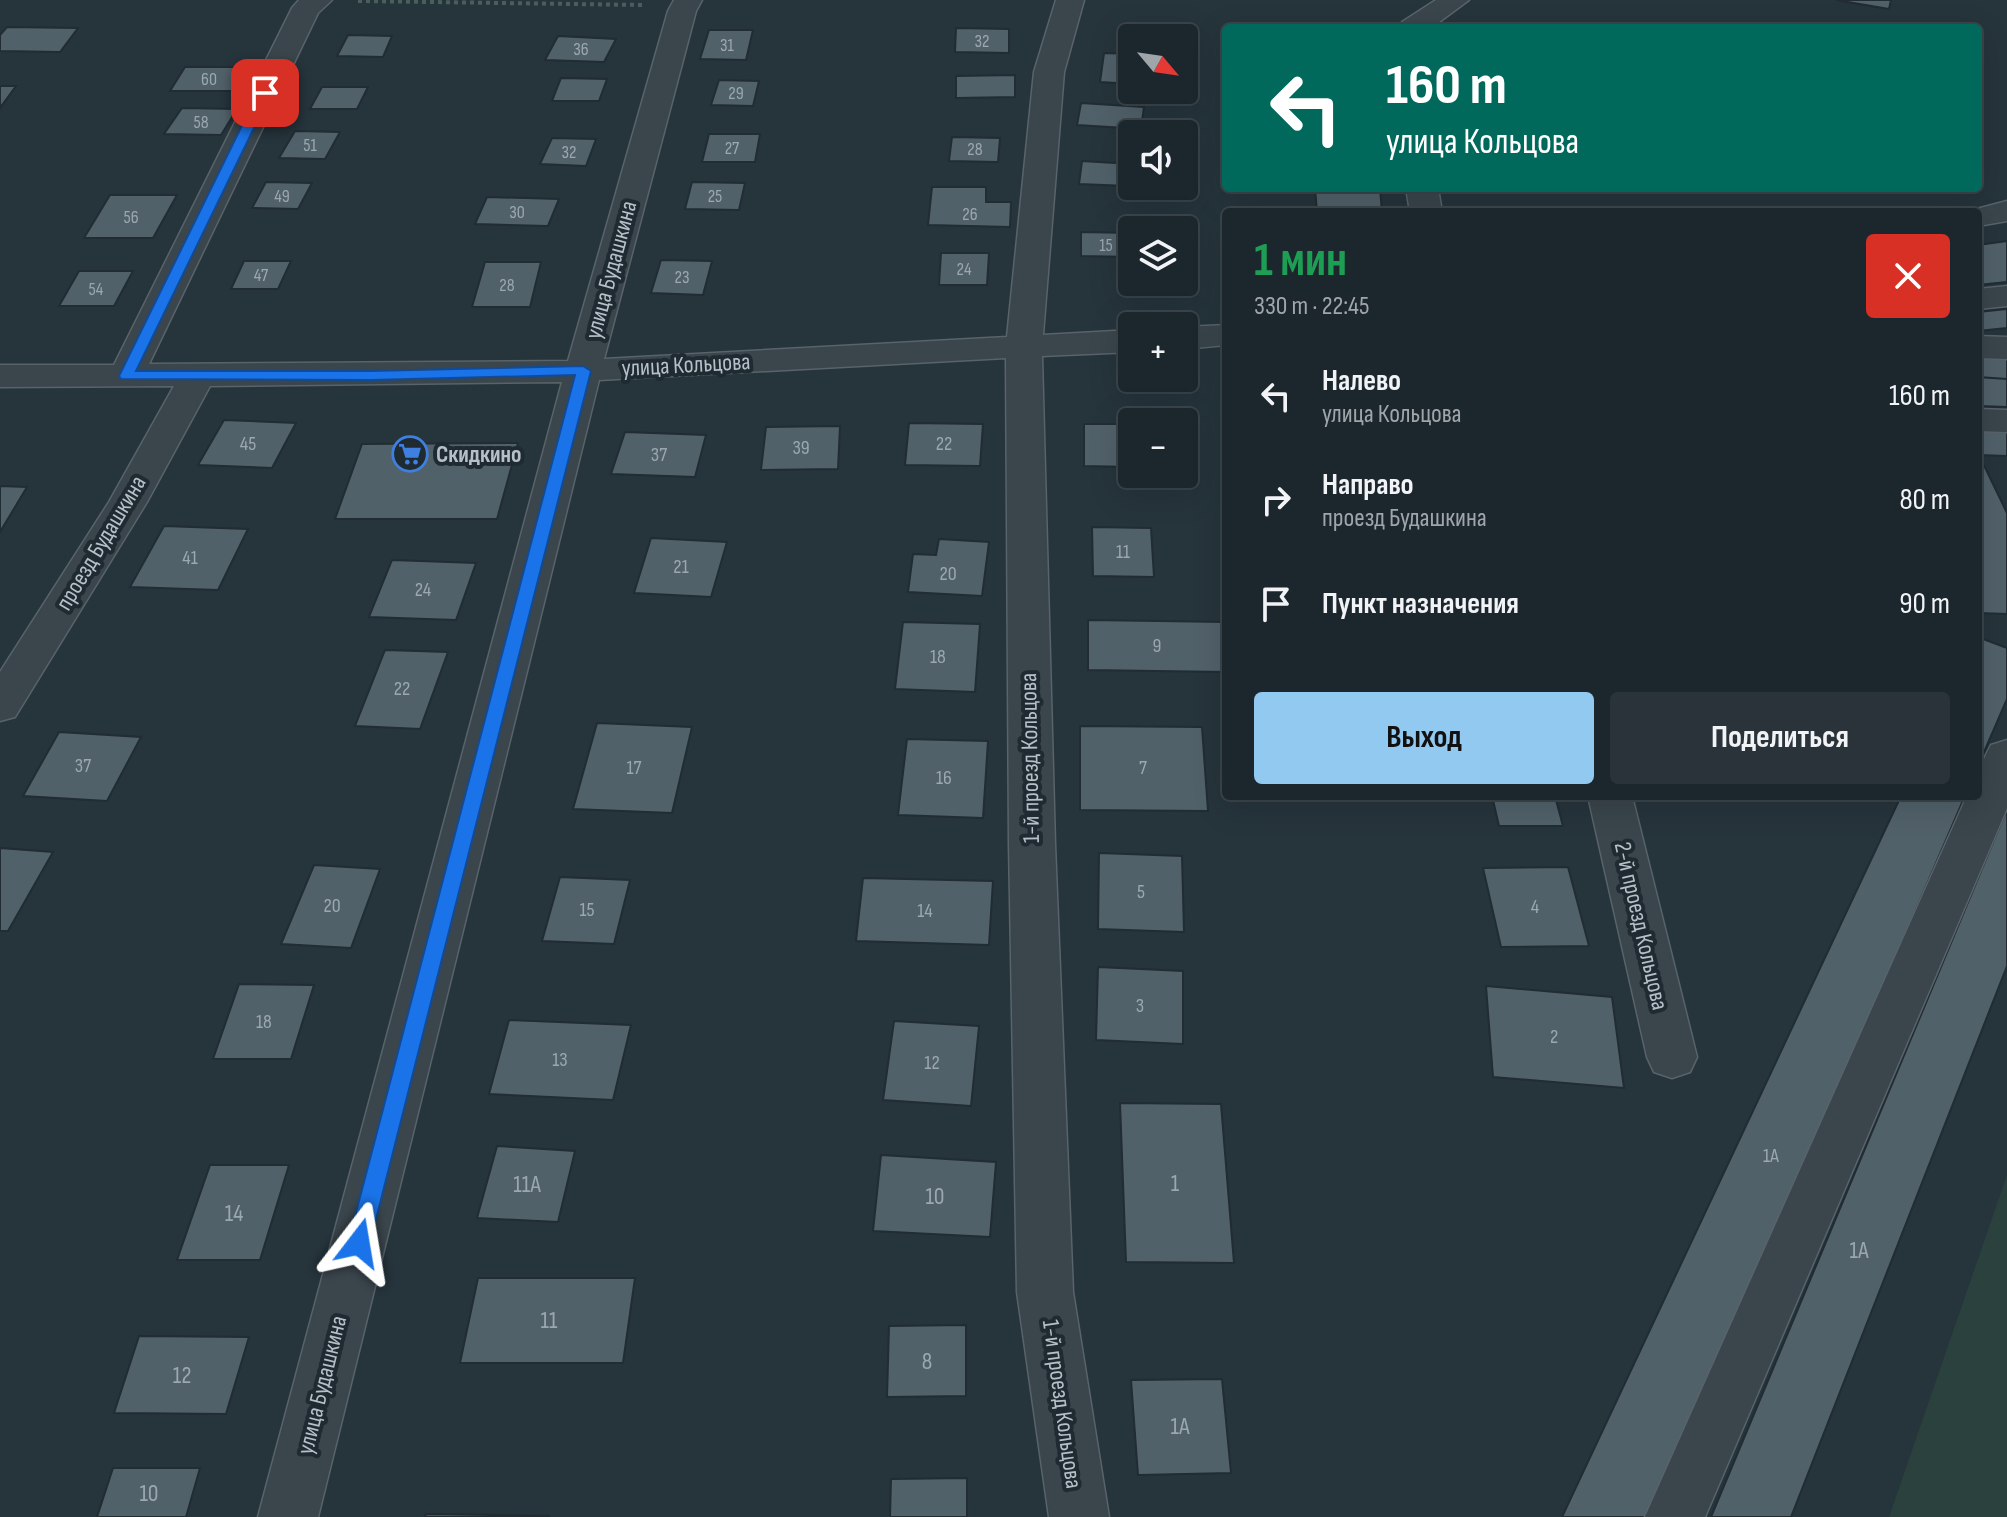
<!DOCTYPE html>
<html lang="ru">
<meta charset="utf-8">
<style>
body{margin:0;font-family:"Sofia Sans Condensed",sans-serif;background:#293339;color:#f1f3f6;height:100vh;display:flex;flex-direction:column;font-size:30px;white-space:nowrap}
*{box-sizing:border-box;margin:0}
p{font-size:26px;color:#a0a5aa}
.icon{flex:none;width:44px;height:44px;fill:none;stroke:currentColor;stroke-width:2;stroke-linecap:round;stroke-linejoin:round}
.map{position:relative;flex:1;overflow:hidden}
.details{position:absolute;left:1222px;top:208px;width:760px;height:592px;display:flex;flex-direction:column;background:#1c272d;border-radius:8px;box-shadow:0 8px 32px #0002,0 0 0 2px #3a4449}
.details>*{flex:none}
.top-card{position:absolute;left:1222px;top:24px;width:760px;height:168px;border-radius:8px;box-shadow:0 8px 32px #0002,0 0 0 2px #3a4449;background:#00695c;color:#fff;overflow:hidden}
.needle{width:52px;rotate:119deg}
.buttons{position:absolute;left:1118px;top:24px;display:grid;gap:16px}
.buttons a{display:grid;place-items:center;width:80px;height:80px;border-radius:8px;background:#1c272d;box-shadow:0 8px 32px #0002,0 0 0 2px #3a4449;font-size:40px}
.pin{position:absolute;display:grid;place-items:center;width:68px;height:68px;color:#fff;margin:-34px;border-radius:16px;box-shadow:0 4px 12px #0006}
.me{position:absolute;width:88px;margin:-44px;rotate:14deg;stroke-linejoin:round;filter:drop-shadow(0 0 6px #0008)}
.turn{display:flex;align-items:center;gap:28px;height:168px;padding:0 32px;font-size:36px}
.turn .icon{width:104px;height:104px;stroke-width:2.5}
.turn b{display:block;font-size:56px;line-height:68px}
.round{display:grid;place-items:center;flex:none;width:84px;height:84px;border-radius:8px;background:#293339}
.headline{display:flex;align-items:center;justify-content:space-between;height:136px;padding:0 32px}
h1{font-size:48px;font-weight:700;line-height:60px;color:#1e9e55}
.primary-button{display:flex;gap:16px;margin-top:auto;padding:16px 32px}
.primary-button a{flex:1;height:92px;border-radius:8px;background:#92c9f0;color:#111;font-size:32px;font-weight:700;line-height:92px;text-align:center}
.primary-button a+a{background:#293339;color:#f1f3f6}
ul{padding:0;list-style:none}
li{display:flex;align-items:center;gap:24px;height:104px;padding:0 32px}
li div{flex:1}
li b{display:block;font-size:30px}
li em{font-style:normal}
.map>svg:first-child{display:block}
</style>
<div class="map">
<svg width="2007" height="1517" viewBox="0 0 2007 1517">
<rect width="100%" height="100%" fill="#26343c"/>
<!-- green -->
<path fill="#2b413d" d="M2007 1175V1517H1889Z"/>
<!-- building -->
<path fill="#51616a" stroke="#212c33" stroke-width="2" d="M1836 0H1891L1889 9Z
M7 27 78 28 60 52 0 51V35Z
M956 28 1009 29V53L955 52Z
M709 30H753L746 60 700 59Z
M348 35 392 36 383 57 337 56Z
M558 36 616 39 604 62 545 60Z
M1104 53 1132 54V84L1100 82Z
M185 67H247L234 91H170Z
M1015 75V97L956 98V76Z
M561 78 607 79 599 101H552Z
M719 80 759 81 753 106 711 105Z
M0 86H16L0 108Z
M322 87H368L357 109H310Z
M1081 103 1144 107 1141 129 1077 125Z
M182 108 237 109 221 135 164 134Z
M295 131 340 132 325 159 279 158Z
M709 134H760L755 162H702Z
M952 137 1000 138 998 162 949 161Z
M552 138 596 139 586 166 540 164Z
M1082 161 1132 164V186L1152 187 1079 184Z
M266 182 312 183 298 209 252 208Z
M692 182 745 183 739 210 685 209Z
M932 187H986V202H1011L1010 227 928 225Z
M1315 188H1380L1382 212H1317Z
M110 195H177L153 238H84Z
M487 197 559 199 548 226 475 224Z
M1081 232 1132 233V257L1081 256Z
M2007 241V282L1978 285V245Z
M941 253H989L987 285H939Z
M661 260 712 261 703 295 651 293Z
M244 261H291L278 289H231Z
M485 262H541L530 307H472Z
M79 271H133L114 306H59Z
M2007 309V328L1978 331V312Z
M1978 353 2007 354V379L1978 377Z
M1978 377 2007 379V407L1978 406Z
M224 420 296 423 272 468 198 465Z
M909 423 983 424 980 466 905 465Z
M1084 424H1132V467L1084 466Z
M840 426 838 469 761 470 766 427Z
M1978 430 2007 431V456L1979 455 2007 513V614L1978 613Z
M625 432 706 435 695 477 611 474Z
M518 443 497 519H335L362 444Z
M0 486 27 487 0 532Z
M164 526 248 529 218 590 130 587Z
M1092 527 1151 528 1154 577 1093 576Z
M651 538 727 542 711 597 634 593Z
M939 539 989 542 982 596 908 592 913 554 936 555Z
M392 560 476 563 456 620 369 617Z
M1088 620 1226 622V672L1088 670Z
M903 622 980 624 975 692 895 689Z
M1978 637 2007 648V699L1978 766Z
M385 650 448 652 420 729 355 726Z
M597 723 692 727 672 813 573 809Z
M1080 726 1202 727 1208 811 1080 810Z
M59 732 141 737 107 801 23 796Z
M907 739 988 741 983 818 898 815Z
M1492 796H1555L1563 826H1499Z
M1901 796H1965L1654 1517H1562Z
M2007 809V966L1791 1517H1711Z
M0 848 53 852 8 931H0Z
M1099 853 1182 856 1184 932 1098 929Z
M314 865 380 869 351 948 281 944Z
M1568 867 1589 946 1501 947 1483 868Z
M560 877 630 880 614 944 542 941Z
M863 878 993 881 989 945 856 941Z
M1098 967 1183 971V1044L1096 1040Z
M239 984 314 985 291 1059H213Z
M1486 986 1612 997 1624 1088 1493 1077Z
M509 1020 631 1025 613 1100 489 1094Z
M894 1021 979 1026 971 1106 883 1100Z
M1120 1103 1221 1104 1234 1263 1126 1262Z
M497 1146 575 1151 558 1222 477 1218Z
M881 1155 996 1162 990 1237 873 1231Z
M210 1165H289L260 1260H177Z
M478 1278H635L623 1363H460Z
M966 1325V1396L887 1397 889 1326Z
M139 1336 249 1337 226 1414 114 1413Z
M1222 1379 1231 1473 1138 1475 1131 1380Z
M113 1468H200L186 1517H97Z
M967 1478V1517H890L891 1479Z
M426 1514 550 1516 425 1517Z"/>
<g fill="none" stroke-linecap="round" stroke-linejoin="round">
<defs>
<path id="minor" d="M299 0H332L318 13 149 364 568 361 668 11 674 0H702L696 11 604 359 1007 337 1034 72 1056 0H1084L1064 72 1043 335 1132 330V352L1042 356 1055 844 1073 1292 1109 1517H1049L1017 1292 1009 844 1006 358 599 380 318 1517H258L562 382 210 386 147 502 15 717 0 721V672L109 502 174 386 0 387V365H114L292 8Z
M1436 0H1469L1431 28H1398L1402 22Z
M1406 188H1438L1442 212H1410Z
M2007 201V221L1978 226V212H1965Z
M2007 286V306L1978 309V289Z
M1226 325V345L1184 349V327Z
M1978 336 2007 337V359L1978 358Z
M1978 409 2007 410V432L1978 431Z
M2007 740V808L1705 1517H1645L1967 796H1978C1978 775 1981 763 1991 745Z
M1588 796H1632L1697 1057 1690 1072 1672 1078 1654 1072 1647 1057Z"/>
</defs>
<!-- minor casing -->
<use href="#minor" stroke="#58636a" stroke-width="3"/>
<!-- path -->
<path stroke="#4a5e5c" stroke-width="4" stroke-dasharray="4 4" stroke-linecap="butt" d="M358 1 644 5"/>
<!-- minor -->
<use href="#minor" fill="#3a454c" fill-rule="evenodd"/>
</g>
<!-- route -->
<path fill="#1a73e8" stroke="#114b97" stroke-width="2" d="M265 89 271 93 136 371H371L583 366 591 371 370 1243 367 1250 359 1253 351 1250 348 1243 575 375 371 380 121 379 119 376 258 93Z"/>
<!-- icons -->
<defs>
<symbol id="supermarket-ring" viewBox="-11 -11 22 22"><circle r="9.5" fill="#1f2a31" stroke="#3f7fe0" stroke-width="1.5"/><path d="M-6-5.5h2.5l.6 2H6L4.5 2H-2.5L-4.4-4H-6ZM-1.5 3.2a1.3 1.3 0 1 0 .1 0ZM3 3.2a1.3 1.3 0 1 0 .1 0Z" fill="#3f7fe0"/></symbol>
</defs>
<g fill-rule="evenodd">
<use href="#supermarket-ring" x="390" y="434" width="40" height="40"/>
</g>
<g text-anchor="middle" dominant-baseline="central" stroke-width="8" stroke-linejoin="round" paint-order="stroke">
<!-- far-number labels -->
<g font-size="18" fill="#9ca8b0">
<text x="982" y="41">32</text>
<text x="727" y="45">31</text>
<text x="581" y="49">36</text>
<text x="209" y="79">60</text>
<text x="736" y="93">29</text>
<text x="201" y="122">58</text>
<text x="310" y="145">51</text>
<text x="732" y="148">27</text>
<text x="975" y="149">28</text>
<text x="569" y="152">32</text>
<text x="282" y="196">49</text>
<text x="715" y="196">25</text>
<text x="517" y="212">30</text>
<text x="970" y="214">26</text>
<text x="131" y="217">56</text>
<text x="1106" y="245">15</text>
<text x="964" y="269">24</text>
<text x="261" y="275">47</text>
<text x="682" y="277">23</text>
<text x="507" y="285">28</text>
<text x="96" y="289">54</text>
</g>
<!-- number labels -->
<g font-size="20" fill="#9ca8b0">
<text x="248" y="444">45</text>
<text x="944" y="444">22</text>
<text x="801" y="448">39</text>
<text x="659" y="455">37</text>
<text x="1123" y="552">11</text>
<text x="190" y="558">41</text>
<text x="681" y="567">21</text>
<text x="948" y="574">20</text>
<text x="423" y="590">24</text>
<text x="1157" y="646">9</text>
<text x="938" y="657">18</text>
<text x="402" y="689">22</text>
<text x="83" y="766">37</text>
<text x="634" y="768">17</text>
<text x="1143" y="768">7</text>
<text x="944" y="778">16</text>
<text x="1141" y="892">5</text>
<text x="332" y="906">20</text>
<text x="1535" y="907">4</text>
<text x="587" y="910">15</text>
<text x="925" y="911">14</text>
<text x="1140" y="1006">3</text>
<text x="264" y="1022">18</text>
<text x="1554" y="1037">2</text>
<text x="560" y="1060">13</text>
<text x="932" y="1063">12</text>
<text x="1771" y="1156">1А</text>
</g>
<!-- street labels -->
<g font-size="24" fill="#b5c0c8" stroke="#1f2a31">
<text transform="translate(611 270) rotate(-75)">улица Будашкина</text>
<text transform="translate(686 365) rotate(-3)">улица Кольцова</text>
<text transform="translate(101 543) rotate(-59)">проезд Будашкина</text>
<text transform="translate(1030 758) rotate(-91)">1-й проезд Кольцова</text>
<text transform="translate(1641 926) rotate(77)">2-й проезд Кольцова</text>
<text transform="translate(322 1385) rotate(-76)">улица Будашкина</text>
<text transform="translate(1062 1404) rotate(82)">1-й проезд Кольцова</text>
</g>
<!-- poi labels -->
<g font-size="24" font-weight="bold" fill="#b5c0c8" stroke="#1f2a31" text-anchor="start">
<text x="436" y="454">Скидкино</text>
</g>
<!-- near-number labels -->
<g font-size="24" fill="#9ca8b0">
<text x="1175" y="1183">1</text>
<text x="527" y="1184">11А</text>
<text x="935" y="1196">10</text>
<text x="234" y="1213">14</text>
<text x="1859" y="1250">1А</text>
<text x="549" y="1320">11</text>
<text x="927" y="1361">8</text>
<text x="182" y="1375">12</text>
<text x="1180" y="1426">1А</text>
<text x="149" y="1493">10</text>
</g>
</g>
</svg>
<div class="buttons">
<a><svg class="needle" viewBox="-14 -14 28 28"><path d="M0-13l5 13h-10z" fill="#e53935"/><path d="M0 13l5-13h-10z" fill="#a0a5aa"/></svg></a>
<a><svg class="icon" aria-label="sound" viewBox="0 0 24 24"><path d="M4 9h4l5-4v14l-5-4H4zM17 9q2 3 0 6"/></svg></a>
<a><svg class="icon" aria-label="layers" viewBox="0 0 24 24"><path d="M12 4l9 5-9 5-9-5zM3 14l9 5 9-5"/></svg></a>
<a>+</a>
<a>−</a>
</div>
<div class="pin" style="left:265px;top:93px;background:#d93025"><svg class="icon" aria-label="arrive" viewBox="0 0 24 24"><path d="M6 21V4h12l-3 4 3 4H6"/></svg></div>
<svg class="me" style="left:359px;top:1243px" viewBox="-20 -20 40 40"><path d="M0-17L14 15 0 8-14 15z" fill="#1a73e8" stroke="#fff" stroke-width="4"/></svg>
<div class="top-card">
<div class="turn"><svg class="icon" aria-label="left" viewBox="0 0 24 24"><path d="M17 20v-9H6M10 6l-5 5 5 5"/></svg><div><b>160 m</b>улица Кольцова</div></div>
</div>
<section class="details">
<div class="headline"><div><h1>1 мин</h1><p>330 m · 22:45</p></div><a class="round" style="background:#d93025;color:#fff"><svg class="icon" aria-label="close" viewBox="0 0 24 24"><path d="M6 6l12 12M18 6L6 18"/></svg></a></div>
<ul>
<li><svg class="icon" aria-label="left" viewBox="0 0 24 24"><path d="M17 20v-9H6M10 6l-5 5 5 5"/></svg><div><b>Налево</b><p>улица Кольцова</p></div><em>160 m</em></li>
<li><svg class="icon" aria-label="right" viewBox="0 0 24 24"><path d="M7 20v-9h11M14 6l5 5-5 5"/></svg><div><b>Направо</b><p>проезд Будашкина</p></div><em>80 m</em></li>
<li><svg class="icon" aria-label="arrive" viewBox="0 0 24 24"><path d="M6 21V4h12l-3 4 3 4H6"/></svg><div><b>Пункт назначения</b></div><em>90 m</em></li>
</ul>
<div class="primary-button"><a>Выход</a><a>Поделиться</a></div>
</section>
</div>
